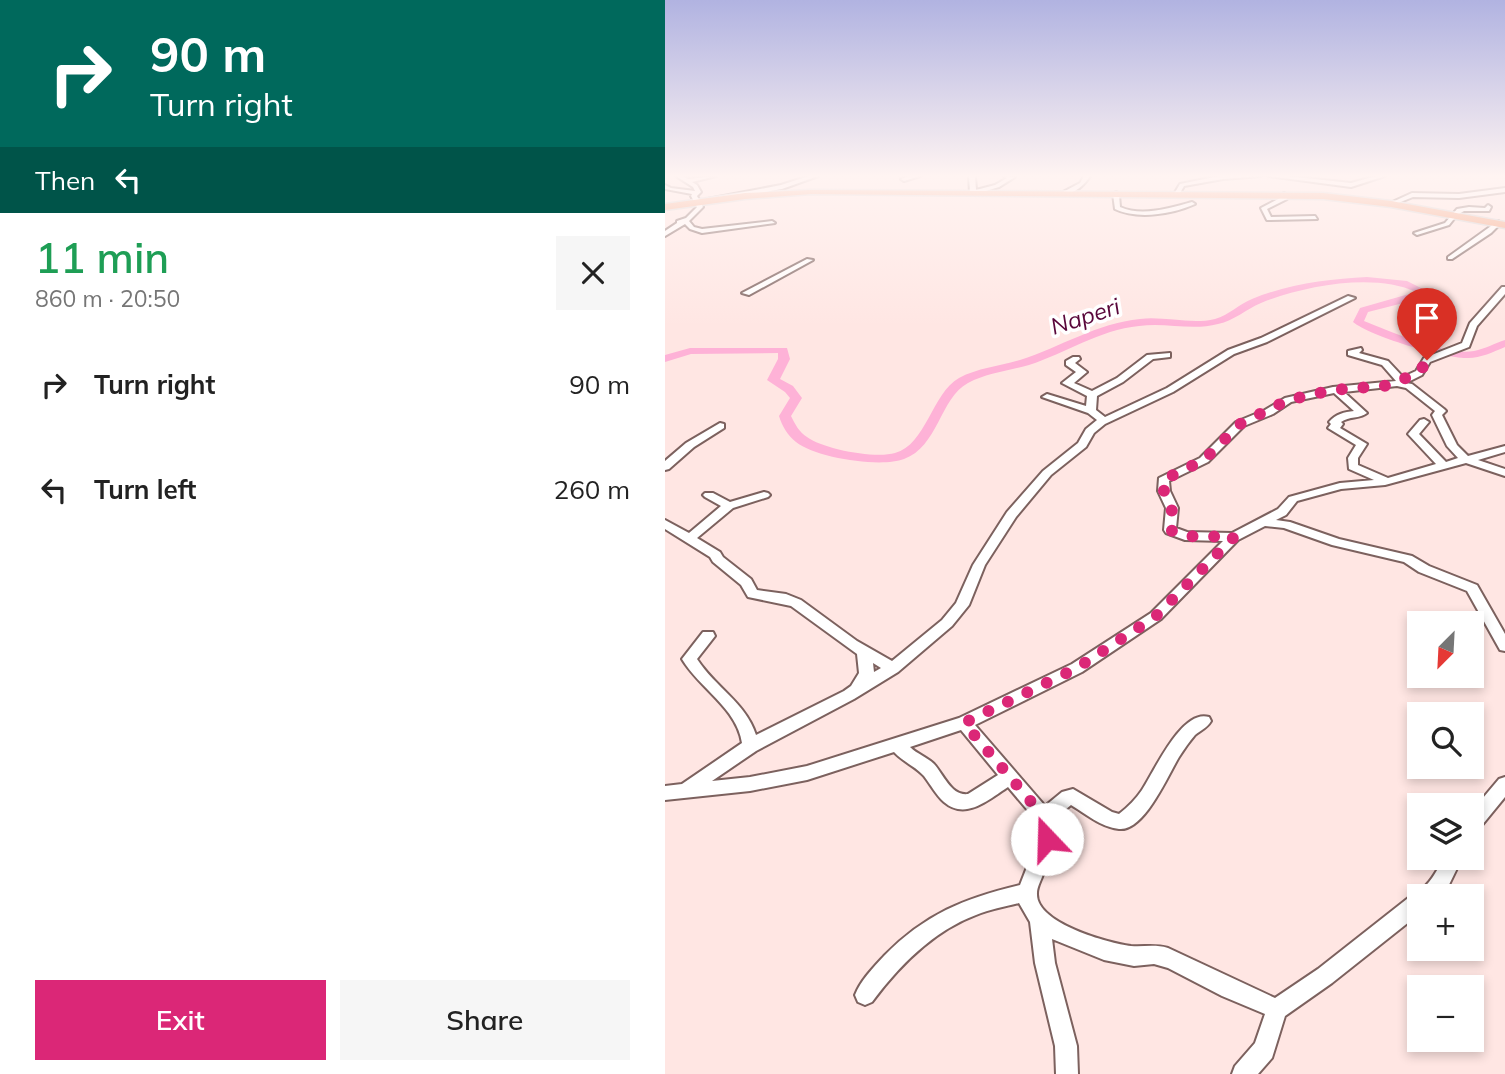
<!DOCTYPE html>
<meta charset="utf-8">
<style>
body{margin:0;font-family:Mulish,sans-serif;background:#f6f6f6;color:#222;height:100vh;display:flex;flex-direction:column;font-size:26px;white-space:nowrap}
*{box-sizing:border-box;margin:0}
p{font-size:23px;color:#767676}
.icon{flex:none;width:38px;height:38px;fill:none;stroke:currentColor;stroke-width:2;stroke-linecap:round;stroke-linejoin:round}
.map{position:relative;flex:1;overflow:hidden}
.sheet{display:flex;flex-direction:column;background:#fff;width:665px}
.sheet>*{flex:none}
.hud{background:#00695c;color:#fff;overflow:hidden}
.needle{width:46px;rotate:204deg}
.controls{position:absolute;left:742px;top:611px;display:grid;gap:14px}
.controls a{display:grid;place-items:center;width:77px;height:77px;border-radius:0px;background:#fff;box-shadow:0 4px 10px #0003;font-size:35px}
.pin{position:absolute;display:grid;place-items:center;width:60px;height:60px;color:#fff;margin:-72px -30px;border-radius:50% 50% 50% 0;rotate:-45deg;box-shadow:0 0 7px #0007}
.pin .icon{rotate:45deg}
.me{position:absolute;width:77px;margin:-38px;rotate:339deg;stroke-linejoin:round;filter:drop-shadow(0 0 5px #0008)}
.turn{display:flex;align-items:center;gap:24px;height:147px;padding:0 35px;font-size:32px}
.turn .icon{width:91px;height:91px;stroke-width:2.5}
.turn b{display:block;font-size:49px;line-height:60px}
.then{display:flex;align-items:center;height:66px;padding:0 35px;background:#0003;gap:14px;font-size:26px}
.round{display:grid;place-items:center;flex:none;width:74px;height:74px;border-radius:0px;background:#f6f6f6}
.summary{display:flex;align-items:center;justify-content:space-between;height:119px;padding:0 35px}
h1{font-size:42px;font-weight:600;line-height:52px;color:#1e9e55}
.button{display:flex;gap:14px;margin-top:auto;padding:14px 35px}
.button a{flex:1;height:80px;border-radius:0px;background:#db2777;color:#fff;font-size:28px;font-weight:600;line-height:80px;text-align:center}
.button a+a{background:#f6f6f6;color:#222}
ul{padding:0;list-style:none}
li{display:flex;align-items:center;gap:21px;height:105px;padding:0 35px}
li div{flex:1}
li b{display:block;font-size:26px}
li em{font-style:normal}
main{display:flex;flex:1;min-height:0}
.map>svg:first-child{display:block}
</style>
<main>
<section class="sheet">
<div class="hud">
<div class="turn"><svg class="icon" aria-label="right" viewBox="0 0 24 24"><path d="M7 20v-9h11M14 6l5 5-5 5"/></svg><div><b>90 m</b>Turn right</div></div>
<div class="then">Then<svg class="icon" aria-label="left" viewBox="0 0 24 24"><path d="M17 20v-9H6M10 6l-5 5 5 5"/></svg></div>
</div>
<div class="summary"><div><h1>11 min</h1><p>860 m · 20:50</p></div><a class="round"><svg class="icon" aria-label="close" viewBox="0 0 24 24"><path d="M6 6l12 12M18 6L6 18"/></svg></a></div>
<ul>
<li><svg class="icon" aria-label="right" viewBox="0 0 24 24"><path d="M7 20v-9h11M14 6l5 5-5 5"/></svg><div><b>Turn right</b></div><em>90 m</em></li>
<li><svg class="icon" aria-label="left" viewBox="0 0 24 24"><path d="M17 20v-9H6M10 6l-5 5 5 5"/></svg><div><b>Turn left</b></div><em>260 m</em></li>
</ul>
<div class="button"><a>Exit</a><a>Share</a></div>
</section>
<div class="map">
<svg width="840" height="1074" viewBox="0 0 840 1074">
<rect width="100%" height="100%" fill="#ffe6e3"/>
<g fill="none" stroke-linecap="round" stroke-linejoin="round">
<!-- river -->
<path fill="#feb2d7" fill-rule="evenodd" d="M702 277 742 281 762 291 758 298 703 312 699 321C727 332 780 356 809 351 820 349 830 343 840 340V347C828 352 816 358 803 358 780 359 705 336 688 322L695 308 751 292C710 272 637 286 596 303 581 309 569 321 553 324 527 331 500 322 474 326 434 330 401 353 364 365 343 371 322 373 303 383 275 398 273 447 239 459 216 468 151 458 131 442 123 436 117 426 114 416L125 398 120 392 102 380 113 359V353L26 354 0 362V355L25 348H122L125 359 115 379 128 386 137 398 126 416C130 424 134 432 142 437 158 449 210 459 230 453 261 445 267 393 294 378 313 368 335 366 355 360 396 347 432 323 475 319 500 316 526 325 550 319 564 315 574 304 587 299 623 284 664 279 702 277Z"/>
<defs>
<path id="minor" d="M11 176H18L23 179 51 176 27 182 32 185 36 192 32 196 38 207 24 221 29 227 37 229 107 221 110 223 37 233 25 229 20 224 0 236V231L12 223V221L21 218 32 207 26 196 27 194 0 189V185L6 188 30 191 28 187Z
M144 176H153L117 189 46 201 43 199 116 185Z
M244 176H255L239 181 236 179Z
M304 176H310L311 190 330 185 342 178 339 176 350 177 334 187 308 195 305 193Z
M419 176H425C419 186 409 194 398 194V192L415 183Z
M554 176H596L558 179 519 186 514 195 509 194 515 184Z
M603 176H622L686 183 711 176H720L686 187Z
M840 188V192L794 198 748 197 728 205 723 204 747 193 794 194Z
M451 192 454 194 455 207C477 217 505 208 527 202L530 204C508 214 473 220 450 209L448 194Z
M619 193 622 195V199L602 209 606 217 650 216 652 219 602 220 596 208 617 197 616 195Z
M823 205 826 207 824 211H799L792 215 784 225 752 235 749 233 780 223 792 209 804 207 820 208Z
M833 221 836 223 826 233 787 259H783V257Z
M142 259 148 260 84 295 77 293Z
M837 287H840V294L812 326 804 347 765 362 757 375 741 383 747 384 779 409 781 411 777 415 792 445 803 456 840 446V452L813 460 840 469V476L801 463 720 485 676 489 632 501 621 515 611 520 625 522 674 539 747 556 764 566 812 585 840 634V651L835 650 802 591 754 572 739 562 667 545 619 528 600 526 573 540 496 619 417 672 310 725 380 806 397 792 408 789 447 812 454 814C463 807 471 799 477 790 489 772 517 708 544 717L546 721C542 728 536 730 530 735 524 742 519 749 514 757 503 775 479 832 454 829 436 827 421 814 406 805L388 820C392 845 385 855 377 877 375 882 372 888 372 893 370 923 443 943 466 946 479 947 490 944 503 948L610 998 653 969 747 895C763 889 771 872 779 858H797L780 893 777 896H754V914L667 983 620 1016 607 1058 593 1074H567L570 1066 590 1043 600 1014 557 996 503 968 489 964 469 966 439 960 387 939 390 963 412 1046 413 1074H391L390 1046 370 963 365 922 354 903C340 907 325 909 311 915 268 931 234 966 207 1002L200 1005 193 1002 190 995C196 980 208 968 219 956 260 914 300 898 355 885L373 839 371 820 343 787C324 799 301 821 279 802 271 795 266 785 259 776 250 766 238 762 229 752L142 780 85 791 0 800V786L17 784 77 743C72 708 34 688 17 659L38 632H48L50 636 32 659C50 687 81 703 91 735L179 691 186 686 194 673 192 654 126 606 83 597 76 585 48 562 45 557 0 529V520L24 533 56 506 40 497 38 495 40 493H48L65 502 99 492 103 493 105 495 103 497 68 508 32 538 55 552 58 557 86 579 92 590 121 594 136 600 192 641 227 661 277 620 291 603 308 565 342 512 378 471 413 443 421 429 432 420 423 413 377 397 382 394 421 406 422 396 397 383 411 372 401 365V361L408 357H414L415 359 410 363 422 372 409 383 427 391 452 378 482 355 505 353V357L488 359 458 382 432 396 431 410 440 417 502 388 563 350 596 338 683 296 690 298 602 342 569 354 508 392 440 424 429 433 421 447 386 475 351 517 320 565 304 605 287 626 233 672 189 699 91 751 47 781 85 777 142 766 294 718 407 664 486 613 558 541 520 540 501 533 499 530 501 508 493 491 494 478 535 458 571 422 600 410 620 398 668 387 731 381 717 365 683 355V351L696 348 697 350 694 353 723 361 738 377 751 371 759 358 797 343 805 323ZM732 386 741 388 770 411 767 415 782 446 793 458 781 462 754 434 764 422 759 419 755 420 743 434 771 464 723 478 693 465V458L702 444 675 428 678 424 676 422C684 416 695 419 702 413L679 392ZM669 393 689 411C679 412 671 414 664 422L666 424 663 428 691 445 683 458 684 469 709 480 675 483 624 497 613 509 567 533 522 532 511 528 513 508 505 491 504 481 543 462 579 426 608 414 626 402ZM208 663 216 668 209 672ZM296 730 333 775 303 794C286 796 279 775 269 764 262 757 252 754 245 747Z
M55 423 59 424V428L29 447 4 469 0 470V461L21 443Z
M840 777V797L813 830 807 832V811L834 779Z"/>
<path id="highway" d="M146 190 658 193 726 201 840 222V228L726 207 658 199 146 194 80 199 0 210V204L80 193Z"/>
</defs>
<!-- minor casing -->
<use href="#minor" stroke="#7c615e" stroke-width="4"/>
<!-- highway casing -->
<use href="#highway" stroke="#d2cfcf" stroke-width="3"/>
<!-- minor -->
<use href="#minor" fill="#fff" fill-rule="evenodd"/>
<!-- highway -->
<use href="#highway" fill="#f39a72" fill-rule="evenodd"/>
</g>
<!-- sky -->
<linearGradient id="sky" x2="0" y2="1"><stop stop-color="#b1b3e1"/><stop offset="0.54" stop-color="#fff4f2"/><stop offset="1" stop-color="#fff4f2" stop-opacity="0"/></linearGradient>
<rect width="840" height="326" fill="url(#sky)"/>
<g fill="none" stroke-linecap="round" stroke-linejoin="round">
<!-- route -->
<path stroke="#db2777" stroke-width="12" stroke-dasharray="0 21.6" d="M382 839 379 817 299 723 412 668 491 616 569 537 520 536 505 530 507 508 499 491 498 480 539 460 575 424 623 400 668 390 719 386 754 373 762 360"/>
</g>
<g text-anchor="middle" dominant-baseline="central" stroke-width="7" stroke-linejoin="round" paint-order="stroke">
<!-- far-water labels -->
<g font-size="23" font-style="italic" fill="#59073b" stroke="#fff">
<text transform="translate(420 316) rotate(-18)">Naperi</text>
</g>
</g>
</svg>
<div class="controls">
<a><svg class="needle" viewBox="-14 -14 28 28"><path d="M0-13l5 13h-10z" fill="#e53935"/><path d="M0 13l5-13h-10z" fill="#767676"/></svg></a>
<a><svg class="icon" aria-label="search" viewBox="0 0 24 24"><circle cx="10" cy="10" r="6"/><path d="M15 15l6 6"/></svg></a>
<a><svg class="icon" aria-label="layers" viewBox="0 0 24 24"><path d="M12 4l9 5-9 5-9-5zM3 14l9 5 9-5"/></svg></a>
<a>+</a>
<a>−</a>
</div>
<div class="pin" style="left:762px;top:360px;background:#d93025"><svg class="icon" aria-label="arrive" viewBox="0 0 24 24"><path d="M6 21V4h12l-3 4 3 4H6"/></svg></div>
<svg class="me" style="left:382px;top:839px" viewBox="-20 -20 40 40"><circle r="19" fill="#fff"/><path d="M0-13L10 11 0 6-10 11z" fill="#db2777"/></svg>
</div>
</main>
